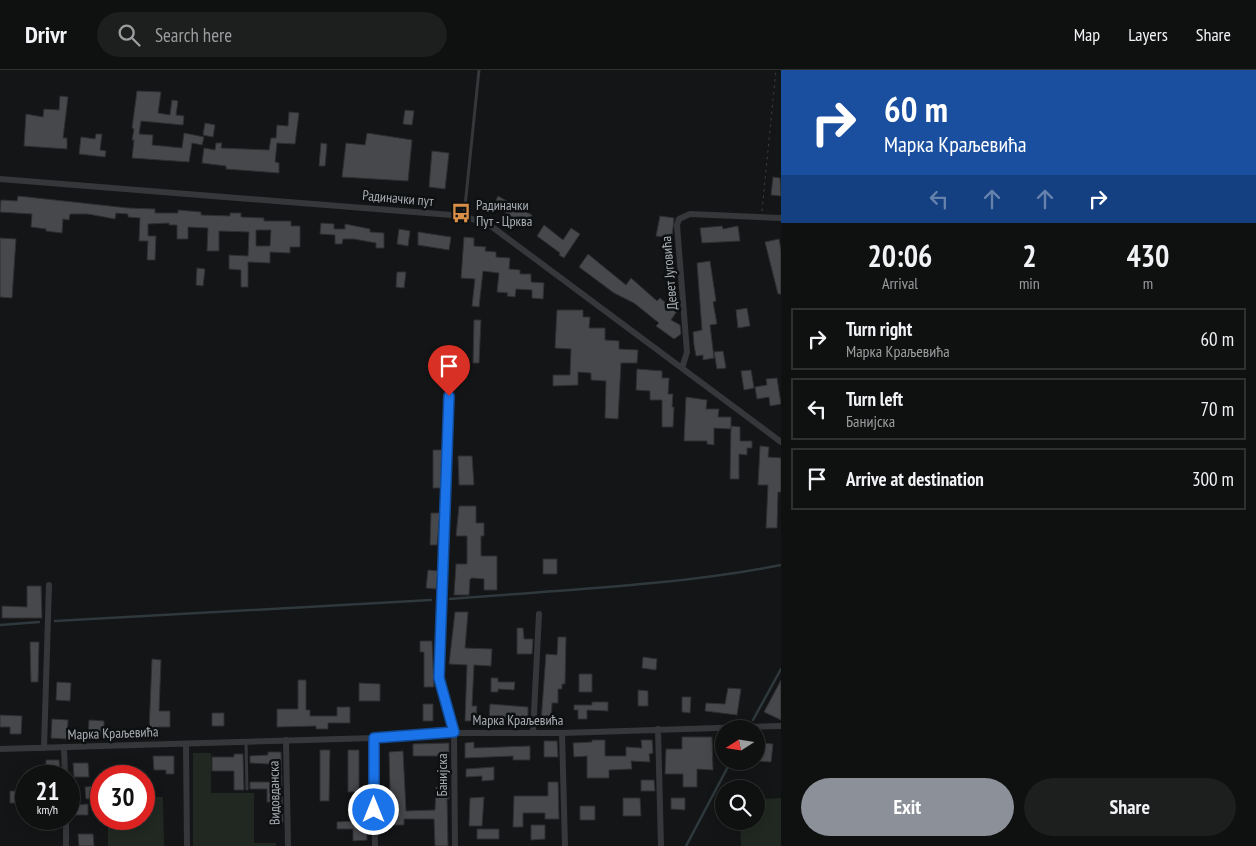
<!DOCTYPE html>
<meta charset="utf-8">
<style>
body{margin:0;font-family:"PT Sans Narrow",sans-serif;background:#1d1e1e;color:#f1f3f6;height:100vh;display:flex;flex-direction:column;font-size:19px;white-space:nowrap}
*{box-sizing:border-box;margin:0}
p{font-size:16px;color:#9b9d9f}
.icon{flex:none;width:28px;height:28px;fill:none;stroke:currentColor;stroke-width:2;stroke-linecap:round;stroke-linejoin:round}
.map{position:relative;flex:1;overflow:hidden}
.panel{display:flex;flex-direction:column;background:#0f1010;width:475px}
.panel>*{flex:none}
.guide{background:#1a4fa0;color:#fff;overflow:hidden}
.needle{width:32px;rotate:258deg}
.buttons{position:absolute;left:715px;top:650px;display:grid;gap:10px}
.buttons a{display:grid;place-items:center;width:50px;height:50px;border-radius:50%;background:#0f1010;box-shadow:0 2px 12px #0003,0 0 0 1px #2f3030;font-size:25px}
.speed{position:absolute;left:15px;top:695px;display:flex;gap:10px;font-size:25px;font-weight:700;text-align:center}
.speed>*{display:grid;place-content:center;width:65px;height:65px;border-radius:50%;background:#0f1010;box-shadow:0 2px 12px #0003,0 0 0 1px #2f3030;line-height:1}
.speed small{font-size:12px;font-weight:400}
.speed .limit{border:8px solid #d22;background:#fff;color:#111}
.pin{position:absolute;display:grid;place-items:center;width:42px;height:42px;color:#fff;margin:-51px -21px;border-radius:50% 50% 50% 0;rotate:-45deg;box-shadow:0 0 5px #0007}
.pin .icon{rotate:45deg}
.me{position:absolute;width:55px;margin:-28px;rotate:0deg;stroke-linejoin:round;filter:drop-shadow(0 0 4px #0008)}
.turn{display:flex;align-items:center;gap:18px;height:105px;padding:0 20px;font-size:22px}
.turn .icon{width:65px;height:65px;stroke-width:2.5}
.turn b{display:block;font-size:35px;line-height:42px}
.lanes{display:flex;align-items:center;height:48px;padding:0 20px;background:#0003;justify-content:center;gap:25px;direction:ltr}
.lanes .off{opacity:.35}
.eta{display:flex;justify-content:space-evenly;align-items:center;height:85px;text-align:center}
.eta b{font-size:30px;font-weight:600;line-height:35px}
.button{display:flex;gap:10px;margin-top:auto;padding:10px 20px}
.button a{flex:1;height:58px;border-radius:30px;background:#8c9099;color:#fff;font-size:20px;font-weight:600;line-height:58px;text-align:center}
.button a+a{background:#1d1e1e;color:#f1f3f6}
ul{padding:0;list-style:none}
li{display:flex;align-items:center;gap:15px;height:62px;margin:0 10px 8px;padding:0 10px;border:2px solid #2f3030;border-radius:0px}
li div{flex:1}
li b{display:block;font-size:19px}
li em{font-style:normal}
header{display:flex;align-items:center;gap:30px;box-sizing:border-box;height:70px;padding:0 25px;background:#0f1010;border-bottom:1px solid #2f3030}
header strong{font-size:24px}
nav{display:flex;gap:28px;margin-inline-start:auto;font-size:18px}
.search{width:350px;height:45px;background:#1d1e1e;display:flex;align-items:center;gap:12px;box-sizing:border-box;padding:0 18px;border-radius:28px;color:#9b9d9f;font-size:19px}
main{display:flex;flex:1;min-height:0}
.map>svg:first-child{display:block}
</style>
<header>
<strong>Drivr</strong>
<div class="search"><svg class="icon" aria-label="search" viewBox="0 0 24 24"><circle cx="10" cy="10" r="6"/><path d="M15 15l6 6"/></svg>Search here</div>
<nav><a>Map</a><a>Layers</a><a>Share</a></nav>
</header>
<main>
<div class="map">
<svg width="781" height="776" viewBox="0 0 781 776">
<rect width="100%" height="100%" fill="#141516"/>
<!-- green -->
<path fill="#212821" d="M193 683H211V723H254V773H276V776H193Z
M756 721H760V729L781 728V776H741L740 751H756Z
M144 727H163L164 776H108V749H144Z"/>
<g fill="none" stroke-linecap="round" stroke-linejoin="round">
<!-- stream -->
<path stroke="#2f393d" stroke-width="2.5" d="M450 529C559 520 673 516 781 495
M55 551 431 530
M0 555 39 552
M753 650 781 599
M686 776 731 691"/>
</g>
<!-- building -->
<path fill="#46484b" stroke="#2f2f32" fill-rule="evenodd" d="M137 21 161 22 158 43 170 45 172 30 178 31 176 45 184 46 183 55 141 51 139 64 153 65 152 75 182 78 184 63 204 67 202 75 192 73 189 92 132 88 134 70H132L134 59 132 58Z
M60 26 68 27 63 68H67V79L24 76 26 44 43 47 44 39 59 40Z
M405 40 414 41 412 55 403 54Z
M289 42 299 43 295 74 277 73 275 92 279 93V103L226 99V96L202 93 204 78 215 80 216 73H222L221 78 269 80 271 68H276L277 55 288 56Z
M205 53 215 55 213 67 203 65Z
M367 63 412 70 408 111 342 107 346 73 365 75Z
M96 64H102L100 80 106 81 105 87 79 84 81 67 95 69Z
M321 73 327 74 325 96H319Z
M432 81 449 83 445 119 429 117Z
M773 107 780 108 781 126 771 125Z
M18 126 128 138 155 139V143H178V140L201 142V145L230 146V143H241V147L264 148V151H291V156H300V177H290V183L270 182V193L248 192V217H241V200L229 199V185L248 186 249 162 219 161V181H207L208 158 188 157V169H177V155H169V153L148 154V166H156L155 190H147L148 171H139L140 148 128 147V144L116 143 115 149 88 144H70L69 150 63 149 62 163 46 161V159L31 157 32 144 0 142 1 130 17 131ZM256 160H271L270 176H256Z
M498 126 532 145 525 156 494 135Z
M660 146 674 148 672 168 656 166Z
M321 153 334 154V159H345V154L370 159V162L384 163V178H376V173L354 169H343L342 174H335V165L320 164Z
M544 155 563 170 571 158 580 164 564 188 559 185 560 183 537 166Z
M722 156 723 159 738 156 740 171 702 173 700 158Z
M399 159 410 161 408 176 397 174Z
M418 162 451 167 449 180 418 175Z
M464 167 474 168V176L486 177 485 181 496 182V187L510 188 509 199 520 200V204H531V212L544 213 543 229 532 228V220L516 219 515 227 507 226 508 223 497 222 499 203 483 201 479 237 472 236 475 209 461 208Z
M0 168 16 169 12 228 0 227Z
M779 169 781 180V224H778L765 172Z
M588 184 626 215 631 208 657 231 660 228 671 237 675 232 678 233 679 238 671 250 680 255 681 264 674 269 656 256 659 253 634 233 614 223 579 197Z
M710 191 716 231 713 232 717 254 710 255 714 288 703 290V285L696 286 694 275 693 262 702 260 697 193Z
M197 198 205 199 203 216 196 215Z
M397 202H406L404 218 396 217Z
M747 238 750 256 738 258 736 240Z
M557 240H583V247H590L589 258H605V270L619 271V279L638 280 637 293H621L618 349 605 348 606 311 591 310V303L578 302V315L553 316V305H570L571 279 555 278Z
M474 250H481L479 293H473Z
M723 281 726 298 717 299 714 282Z
M637 299 662 301V308H669L668 324H673L672 337H674L673 357H662V330H650V321L636 320Z
M751 300 754 318 744 320 741 301Z
M777 308 781 334 770 336 769 327 757 329 755 317 767 315 766 309Z
M686 327 707 330 706 339H719L718 347H731V359L714 358V375L707 374V371H684Z
M731 356 740 357V371H752V378H747V385L739 384V409H730Z
M760 376 769 377 768 387 781 388V422H778L777 458H766L768 415H758Z
M433 380H442L441 418H433Z
M458 386H472L474 415H459Z
M459 436H476V453H484V466H481V486H497V520H484V509L472 508 470 509 469 525H454L456 494H467V466H456Z
M431 443H440L437 475H430Z
M543 489H557V504H543Z
M428 500 438 501 436 519 426 518Z
M27 516H41L42 548H2V536L27 537Z
M455 542H468L465 578 492 579 491 596 474 595 472 636H477L476 651H465L467 595 449 594Z
M517 558H523L524 569H533L532 584H517Z
M558 567H566L565 614H562V619H558V633H552L551 652H541L546 584 557 585Z
M420 571H432L434 617H424V582H420Z
M30 572H39L38 612H31Z
M643 587 657 589 656 600 642 598Z
M152 589 161 590 159 641H170V657H158V662H149Z
M579 604H592V622H579Z
M491 608H498V612H515L514 620 498 619V622H491Z
M298 610H306V640H310V646H337V637H350V653H328V659H316V656L277 657V639H298Z
M781 610V650L764 642Z
M57 612 71 613 70 631 56 630Z
M359 613 380 614V631H359Z
M728 618 741 619 737 645 705 641 706 633 725 634Z
M638 620 648 621V636H638Z
M682 627H691L690 643 682 642Z
M592 632H608V641L587 640V649H578V640H574V635H592Z
M423 634H433V651H423Z
M490 634 528 637V653L489 650Z
M212 643H224V656H212Z
M0 645 22 646 21 664H10V657H0Z
M52 649 68 650 67 669 51 668Z
M89 650 104 651V667H88Z
M682 667H712L713 700 697 699V717H683V704H665L666 679H682Z
M592 670H605V686H626V677L642 678 641 670H652L653 683 649 684 650 692 631 691 632 699 609 700V708H587V686L574 687 573 673 592 672Z
M544 671H557L558 687H544Z
M474 672V678L530 676V690H513V686L465 688V673Z
M449 673V686H413V674Z
M763 673 773 674 771 692 756 691V677H763Z
M320 680H330L329 731H320Z
M348 680H359V722H348Z
M403 681 406 741 435 740 436 717H449V729H447L448 776H435L434 749H404V755H391L389 682Z
M268 682H281L283 752H271L270 732H267V719H250V712H270V694L250 693V686L268 685Z
M234 684H243L244 720H234V701H212V687H234Z
M153 686H174V704H166V700H154Z
M46 690H59L60 701H46Z
M73 693H88L89 707H74Z
M494 697V710L482 711V706L466 707V699Z
M641 710H654L655 721H641Z
M548 712H558L559 749H545V743H523V757H513L514 726H548Z
M98 716V721H101V728L86 729 85 717Z
M10 721H23L24 733H10Z
M484 727 482 756H469L470 728Z
M623 728H640L641 746H623Z
M671 728H685V740L671 739Z
M88 734V745H75L74 735Z
M580 736H595V750H580Z
M366 739 367 770 353 771V759H337V752L353 751 352 740Z
M531 755H545V769L531 770Z
M477 759H499V769H477Z
M78 764H93L94 776H79Z"/>
<g fill="none" stroke-linecap="round" stroke-linejoin="round">
<!-- path -->
<path stroke="#3c3e41" stroke-width="1" stroke-dasharray="2.5 4" stroke-linecap="butt" d="M762 141 776 0"/>
<!-- lane -->
<path stroke="#36373a" stroke-width="3" d="M464 146 479 0
M246 672 247 719"/>
<!-- street -->
<path stroke="#36373a" stroke-width="6" d="M0 109 464 146 491 156 781 372
M682 298 687 282 677 155 679 149 690 144 781 148
M450 307 439 608 454 663 455 776
M658 659 661 776
M533 663 539 544
M562 663 565 776
M374 668 375 776
M286 670 288 776
M186 674 187 776
M64 677 65 706
M44 678 49 515
M0 679 374 668 454 663H562L781 656
M66 749V776"/>
</g>
<g fill="none" stroke-linecap="round" stroke-linejoin="round">
<defs>
<path id="route" d="M374 740V668L454 662 439 608 449 326"/>
</defs>
<!-- route casing -->
<use href="#route" stroke="#114b97" stroke-width="12"/>
<!-- route -->
<use href="#route" stroke="#1a73e8" stroke-width="9"/>
</g>
<!-- icons -->
<defs>
<symbol id="bus-bare" viewBox="-9 -9 18 18"><path d="M-5-6H5V4H4V6H2V4H-2V6H-4V4H-5ZM-3.5-4V0h7V-4ZM-3.5 1.2v1.5H-2V1.2ZM2 1.2v1.5H3.5V1.2Z" fill="#da8f48" stroke="#0f1011" stroke-width="2.5" paint-order="stroke"/></symbol>
</defs>
<g fill-rule="evenodd">
<use href="#bus-bare" x="447" y="129" width="28" height="28"/>
</g>
<g text-anchor="middle" dominant-baseline="central" stroke-width="5" stroke-linejoin="round" paint-order="stroke">
<!-- street labels -->
<g font-size="14" fill="#a8aeb4" stroke="#0f1011">
<text transform="translate(398 128) rotate(5)">Радиначки пут</text>
<text transform="translate(669 203) rotate(-95)">Девет Југовића</text>
<text x="518" y="650">Марка Краљевића</text>
<text transform="translate(113 663) rotate(-2)">Марка Краљевића</text>
<text transform="translate(442 705) rotate(-90)">Банијска</text>
<text transform="translate(274 723) rotate(-91)">Видовданска</text>
</g>
<!-- poi labels -->
<g font-size="14" fill="#a8aeb4" stroke="#0f1011" text-anchor="start">
<text x="476" y="135">Радиначки<tspan x="476" dy="16">Пут - Црква</tspan></text>
</g>
</g>
</svg>
<div class="buttons">
<a><svg class="needle" viewBox="-14 -14 28 28"><path d="M0-13l5 13h-10z" fill="#e53935"/><path d="M0 13l5-13h-10z" fill="#9b9d9f"/></svg></a>
<a><svg class="icon" aria-label="search" viewBox="0 0 24 24"><circle cx="10" cy="10" r="6"/><path d="M15 15l6 6"/></svg></a>
</div>
<div class="speed"><div>21<small>km/h</small></div><div class="limit">30</div></div>
<div class="pin" style="left:449px;top:326px;background:#d93025"><svg class="icon" aria-label="arrive" viewBox="0 0 24 24"><path d="M6 21V4h12l-3 4 3 4H6"/></svg></div>
<svg class="me" style="left:374px;top:740px" viewBox="-20 -20 40 40"><circle r="17" fill="#1a73e8" stroke="#fff" stroke-width="3"/><path d="M0-11L8 9 0 5-8 9z" fill="#fff"/></svg>
</div>
<section class="panel">
<div class="guide">
<div class="turn"><svg class="icon" aria-label="right" viewBox="0 0 24 24"><path d="M7 20v-9h11M14 6l5 5-5 5"/></svg><div><b>60 m</b>Марка Краљевића</div></div>
<div class="lanes"><svg class="icon off" aria-label="left" viewBox="0 0 24 24"><path d="M17 20v-9H6M10 6l-5 5 5 5"/></svg><svg class="icon off" aria-label="ahead" viewBox="0 0 24 24"><path d="M12 20V5M6 11l6-6 6 6"/></svg><svg class="icon off" aria-label="ahead" viewBox="0 0 24 24"><path d="M12 20V5M6 11l6-6 6 6"/></svg><svg class="icon" aria-label="right" viewBox="0 0 24 24"><path d="M7 20v-9h11M14 6l5 5-5 5"/></svg></div>
</div>
<div class="eta">
<div><b>20:06</b><p>Arrival</p></div>
<div><b>2</b><p>min</p></div>
<div><b>430</b><p>m</p></div>
</div>
<ul>
<li><svg class="icon" aria-label="right" viewBox="0 0 24 24"><path d="M7 20v-9h11M14 6l5 5-5 5"/></svg><div><b>Turn right</b><p>Марка Краљевића</p></div><em>60 m</em></li>
<li><svg class="icon" aria-label="left" viewBox="0 0 24 24"><path d="M17 20v-9H6M10 6l-5 5 5 5"/></svg><div><b>Turn left</b><p>Банијска</p></div><em>70 m</em></li>
<li><svg class="icon" aria-label="arrive" viewBox="0 0 24 24"><path d="M6 21V4h12l-3 4 3 4H6"/></svg><div><b>Arrive at destination</b></div><em>300 m</em></li>
</ul>
<div class="button"><a>Exit</a><a>Share</a></div>
</section>
</main>
